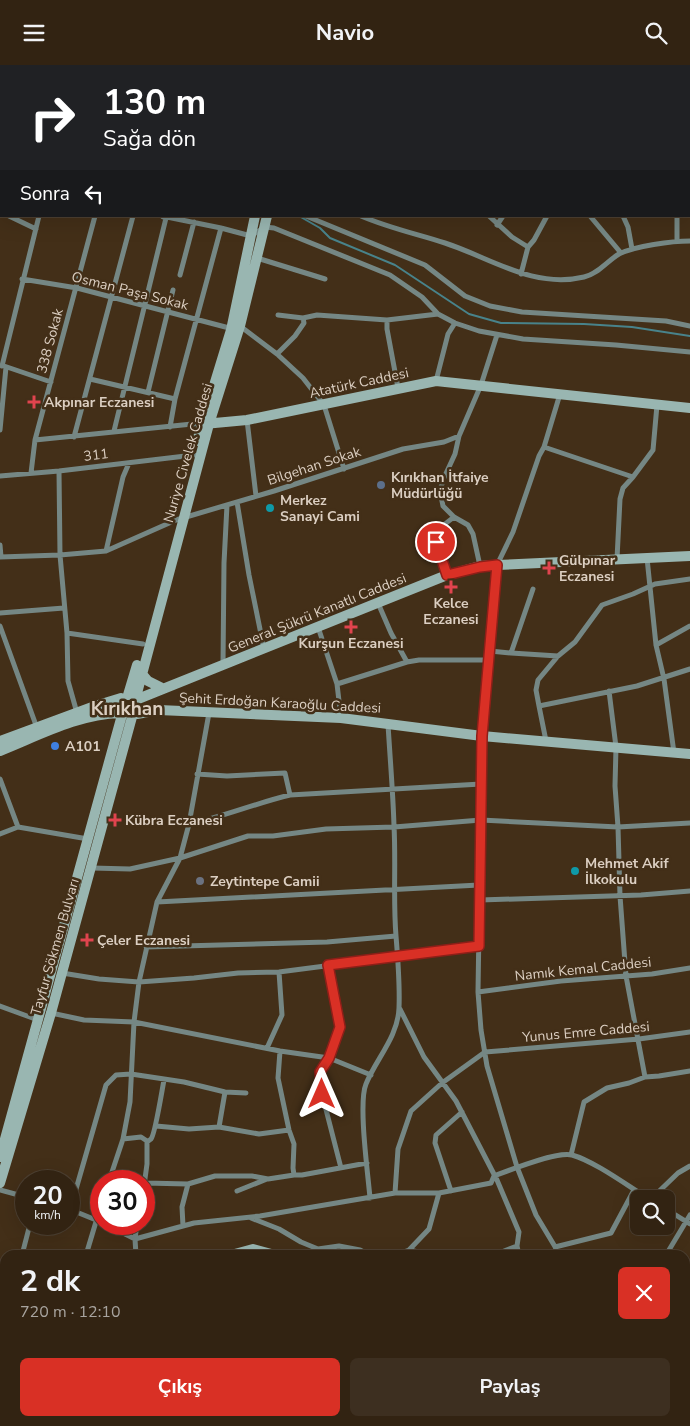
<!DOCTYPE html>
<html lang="tr">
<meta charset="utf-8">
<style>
body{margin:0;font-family:"Nunito Sans",sans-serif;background:#3d2f20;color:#f1f3f6;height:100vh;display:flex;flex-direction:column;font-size:19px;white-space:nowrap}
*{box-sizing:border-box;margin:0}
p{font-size:16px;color:#a8a49f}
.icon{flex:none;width:28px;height:28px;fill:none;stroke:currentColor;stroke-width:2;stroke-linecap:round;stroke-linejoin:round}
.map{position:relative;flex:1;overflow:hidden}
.sheet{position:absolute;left:0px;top:1185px;width:690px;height:176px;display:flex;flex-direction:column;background:#322312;border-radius:15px 15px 0 0;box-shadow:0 5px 20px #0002,0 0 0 1px #4d4032}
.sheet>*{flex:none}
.top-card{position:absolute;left:0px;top:0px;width:690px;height:152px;box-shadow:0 5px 20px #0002,0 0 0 1px #4d4032;background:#202124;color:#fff;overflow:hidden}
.tools{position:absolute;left:630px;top:1125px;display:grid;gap:10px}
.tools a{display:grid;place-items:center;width:45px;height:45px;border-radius:8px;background:#322312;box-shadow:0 5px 20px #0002,0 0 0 1px #4d4032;font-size:25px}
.speed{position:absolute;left:15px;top:1105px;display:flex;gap:10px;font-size:25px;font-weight:700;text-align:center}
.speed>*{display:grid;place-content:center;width:65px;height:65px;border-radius:50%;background:#322312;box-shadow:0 5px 20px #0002,0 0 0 1px #4d4032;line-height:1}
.speed small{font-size:12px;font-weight:400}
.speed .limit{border:8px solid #d22;background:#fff;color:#111}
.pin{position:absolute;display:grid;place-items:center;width:42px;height:42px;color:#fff;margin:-21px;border:2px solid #fff;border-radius:50%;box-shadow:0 1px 5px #0007}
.me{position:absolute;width:55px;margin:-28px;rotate:0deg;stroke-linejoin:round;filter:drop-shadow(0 0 4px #0008)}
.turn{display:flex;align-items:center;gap:18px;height:105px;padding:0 20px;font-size:22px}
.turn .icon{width:65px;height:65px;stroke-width:2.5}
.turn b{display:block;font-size:35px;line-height:42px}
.then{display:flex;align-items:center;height:48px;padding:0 20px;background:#0003;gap:10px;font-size:19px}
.round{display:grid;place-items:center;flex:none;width:52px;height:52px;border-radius:8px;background:#3d2f20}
.summary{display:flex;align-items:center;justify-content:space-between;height:85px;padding:0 20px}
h1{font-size:30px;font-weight:700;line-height:38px}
.action{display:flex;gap:10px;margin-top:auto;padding:10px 20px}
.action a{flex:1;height:58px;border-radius:8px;background:#d93025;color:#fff;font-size:20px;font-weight:700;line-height:58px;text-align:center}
.action a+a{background:#3d2f20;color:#f1f3f6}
header{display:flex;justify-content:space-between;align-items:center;height:65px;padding:0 20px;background:#322312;font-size:22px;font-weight:700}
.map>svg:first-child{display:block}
</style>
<header><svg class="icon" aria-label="menu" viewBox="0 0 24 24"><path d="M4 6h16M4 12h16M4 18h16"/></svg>Navio<svg class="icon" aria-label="search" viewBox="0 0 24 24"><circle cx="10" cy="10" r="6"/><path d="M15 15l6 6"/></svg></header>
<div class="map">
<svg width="690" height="1361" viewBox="0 0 690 1361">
<rect width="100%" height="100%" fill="#432f18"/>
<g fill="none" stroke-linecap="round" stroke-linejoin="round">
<!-- stream -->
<path stroke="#48838b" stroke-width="2" d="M17 0 18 1
M299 151 320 163 330 173 395 200 469 249 501 258 584 259 632 262 690 271"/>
<!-- street -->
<path stroke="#758784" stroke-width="5" d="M52 0 54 1
M363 0 364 1
M418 0 419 1
M529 0 530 1
M637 0 638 1
M668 0V1
M142 1 144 0
M241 1V0
M613 1V0
M675 1H678
M689 2H690
M689 34 690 36
M0 63H1
M689 73H690
M0 101 1 98
M689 119H690
M0 147 1 148
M9 151 36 164
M162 151 221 163 251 171 265 162 274 163 390 210 422 232 438 249 455 258 479 266 523 274 616 280 690 287
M306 151 425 200 465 231 490 241 522 247 666 256 690 261
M361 151C389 163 417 169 445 178 491 193 533 224 584 212 598 209 607 196 619 189 635 181 672 176 690 176
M489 151 512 172 528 182
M590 151 621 188
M623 151 628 162 632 184
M497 160 503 151
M677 176V151
M257 193 325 214
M521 209 528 182 534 175 547 151
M180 210 194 157
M22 214 77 223 233 264
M278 250 303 253 317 250 387 255 438 249
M387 255V264L398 323
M240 261 277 289 303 313 324 340 344 404
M277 289 295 271 304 258 303 253
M2 301 39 151
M4 301 51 317
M90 314 175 334
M436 316 448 269 455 258
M148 327 173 225
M247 355 256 431
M170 362 175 334 221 163
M0 365 6 302
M114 366 166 153 163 152
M74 372 133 151
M35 375 202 358
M544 382 633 412 653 385 657 340
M59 406 60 490 67 568 68 616 77 648
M31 408 35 375 95 151
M0 411 59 406 194 390
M237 437 249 510 264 584
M0 480 1 492
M106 486 123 412 129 398
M0 492 60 490 106 486 176 455 274 426 403 384 444 377 459 371
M647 493 656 580 664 614 674 688
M617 494 620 434 623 423 633 412
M480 501 473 469 468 460 454 452 443 441 440 426 443 415 455 389 459 371 481 320 497 270
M447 510 435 477C435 465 445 459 454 452
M533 524 511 588 558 591
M378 538 391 568 407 597
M0 548 64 543
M0 561 37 663
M318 562 337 619 341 653
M67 568 143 579
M656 580 690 561
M490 586 511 588
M223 599 224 498 227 440
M337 619 407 597 419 595H489
M609 626 616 682 615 721 618 762 620 831 626 911 645 1012
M539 641 536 625 538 615 558 591 575 577 602 540 633 529 655 519 690 514
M546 676 539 641 637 621 690 604
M197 709 227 711 285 708 290 730
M0 714 18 762 88 774
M189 759C223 752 256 738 290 730L481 719
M0 769 18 762
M92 803 130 804 180 793 248 771H273L326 764 394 762 481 755 618 762 690 758
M480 835 641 830 690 826
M157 837 479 820
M146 882 327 877 396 871
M328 900 340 962 329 993 321 1007 322 1029 341 1103
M62 908 99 914 139 917 194 913 238 908 279 907 479 881
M478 927 561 916 652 909 690 903
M0 941 38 955
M400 944 424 992 456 1036 497 1115 519 1167 517 1181 519 1190
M51 948 84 955 134 957 280 986 329 993 371 1010
M267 983 282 950 279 907
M280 986 278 1013 289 1065 294 1079 293 1103 294 1110
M156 1061 189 1064 219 1062 259 1069 289 1065
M219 1062 225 1027
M123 1074 141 1072 147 1076
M571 1090 584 1037 607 1023 629 1018 645 1012 659 1011 690 1006
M109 1116 123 1074 130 1037 134 957 139 917 157 837 180 793 189 759 209 648
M145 1118 188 1119 215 1111H252L268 1114 294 1110H302L367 1098
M144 1121 147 1099V1076C148 1076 150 1075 151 1074 155 1070 162 1025 164 1015
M0 1125 26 1132
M237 1126 267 1114
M451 1126 435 1078 436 1070 462 1047
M395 1128 398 1084 411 1046 442 1018 485 987 639 974 690 967
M370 1133C368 1109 358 1038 366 1019 376 994 398 972 399 943 400 919 398 895 396 871 393 835 396 798 394 761 393 727 390 693 388 659
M651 1134 678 1108 690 1101
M69 1144 101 1157
M666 1144 690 1159
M70 1145 106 1020 116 1010 131 1009 184 1017 225 1027 246 1028
M251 1153 279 1164 301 1177 318 1184 339 1181 360 1185 369 1190
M105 1159 135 1174 194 1158 260 1151 395 1128H439
M183 1161 182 1142 188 1119
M555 1182 611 1168 634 1125
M409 1185 433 1190
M22 1190 30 1159
M86 1190 101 1140
M136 1190 135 1174 137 1159
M396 1190 409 1185 429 1164 439 1128 491 1118 494 1111C510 1105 557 1086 572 1090 594 1096 628 1121 649 1134
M494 1190 517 1181
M560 1190 536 1150 517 1102 487 1001 481 965 478 927 482 671 497 500 513 467 539 391 544 382 560 329
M666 1190 690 1150
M685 1265 690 1264
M685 1280 690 1294
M0 1336 5 1337
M85 1356 110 1361
M407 1356 408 1361
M462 1356 464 1361
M540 1356 541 1361
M583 1356 585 1361
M659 1356 661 1361
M33 1361 34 1356
M160 1361 161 1356
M248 1361 249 1356
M279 1361 280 1356
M511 1361 517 1356"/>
<!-- secondary -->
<path stroke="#99b6b1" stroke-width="10" d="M115 0 116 1
M123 0 125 1
M296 1 297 0
M450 1 453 0
M204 359 247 355 436 316 690 343
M197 376 231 265 255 151
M142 609 148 616 162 623
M128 630 137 600
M136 632 209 359 240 261 267 151
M138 634 447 510 480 501 497 500 690 491
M137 649 159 645 341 653 482 671 690 689
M0 676 95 641 121 633
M0 686C38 671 78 649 120 648
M0 1092 122 650
M0 1118 51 948 132 652
M231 1190 253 1184 275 1190
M0 1251 5 1253
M319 1361 320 1356"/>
</g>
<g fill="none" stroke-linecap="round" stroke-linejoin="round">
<defs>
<path id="route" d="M322 1029 320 1007 329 993 340 962 328 900 479 881 482 671 497 500 480 502 447 510 436 477"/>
</defs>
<!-- route casing -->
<use href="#route" stroke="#8d1f18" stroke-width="12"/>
<!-- route -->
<use href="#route" stroke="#d93025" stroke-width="9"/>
</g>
<!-- markers -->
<g fill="#e0444e" stroke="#432f18" stroke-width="2">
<path d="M31.5 329.5h5v5h5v5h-5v5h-5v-5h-5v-5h5z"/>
<path d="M546.5 495.5h5v5h5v5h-5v5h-5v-5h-5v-5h5z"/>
<path d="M448.5 514.5h5v5h5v5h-5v5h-5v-5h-5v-5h5z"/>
<path d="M348.5 554.5h5v5h5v5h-5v5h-5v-5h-5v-5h5z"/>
<path d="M112.5 747.5h5v5h5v5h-5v5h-5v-5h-5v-5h5z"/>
<path d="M84.5 867.5h5v5h5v5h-5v5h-5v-5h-5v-5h5z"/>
</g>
<circle fill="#5c6f8a" stroke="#432f18" stroke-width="2" cx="381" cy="420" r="5"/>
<g fill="#0f9aa8" stroke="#432f18" stroke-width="2">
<circle cx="270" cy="443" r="5"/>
<circle cx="575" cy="806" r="5"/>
</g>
<circle fill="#3f7fe0" stroke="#432f18" stroke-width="2" cx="55" cy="681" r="5"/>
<circle fill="#6b7280" stroke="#432f18" stroke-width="2" cx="200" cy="816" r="5"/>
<g text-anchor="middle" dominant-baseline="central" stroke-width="5" stroke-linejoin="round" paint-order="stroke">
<!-- street labels -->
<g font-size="14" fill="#dccfc2" stroke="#432f18">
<text transform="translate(130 226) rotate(14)">Osman Paşa Sokak</text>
<text transform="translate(50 276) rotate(-75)">338 Sokak</text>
<text transform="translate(359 318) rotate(-12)">Atatürk Caddesi</text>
<text transform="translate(188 388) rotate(-74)">Nuriye Civelek Caddesi</text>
<text transform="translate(96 390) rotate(-7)">311</text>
<text transform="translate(314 401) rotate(-18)">Bilgehan Sokak</text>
<text transform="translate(317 548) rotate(-22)">General Şükrü Kanatlı Caddesi</text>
<text transform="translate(280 638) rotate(3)">Şehit Erdoğan Karaoğlu Caddesi</text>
<text transform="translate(55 882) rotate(-74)">Tayfur Sökmen Bulvarı</text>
<text transform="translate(583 904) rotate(-6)">Namık Kemal Caddesi</text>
<text transform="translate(586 967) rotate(-5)">Yunus Emre Caddesi</text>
</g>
<!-- poi labels -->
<g font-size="14" font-weight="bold" fill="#dccfc2" stroke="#432f18" text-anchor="start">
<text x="44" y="337">Akpınar Eczanesi</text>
<text x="391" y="412">Kırıkhan İtfaiye<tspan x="391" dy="16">Müdürlüğü</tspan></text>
<text x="280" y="435">Merkez<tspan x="280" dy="16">Sanayi Cami</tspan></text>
<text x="559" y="495">Gülpınar<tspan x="559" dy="16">Eczanesi</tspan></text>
<text x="451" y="538" text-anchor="middle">Kelce<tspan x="451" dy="16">Eczanesi</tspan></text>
<text x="351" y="578" text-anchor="middle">Kurşun Eczanesi</text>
<text x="65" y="681">A101</text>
<text x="125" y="755">Kübra Eczanesi</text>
<text x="585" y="798">Mehmet Akif<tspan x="585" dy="16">İlkokulu</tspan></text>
<text x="210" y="816">Zeytintepe Camii</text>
<text x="97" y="875">Çeler Eczanesi</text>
</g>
<!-- district labels -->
<g font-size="19" font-weight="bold" fill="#dccfc2" stroke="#432f18">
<text x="127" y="644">Kırıkhan</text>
</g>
</g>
</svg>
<div class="tools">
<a><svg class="icon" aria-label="search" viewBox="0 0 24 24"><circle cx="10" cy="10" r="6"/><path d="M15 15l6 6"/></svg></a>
</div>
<div class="speed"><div>20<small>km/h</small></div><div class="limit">30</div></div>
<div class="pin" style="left:436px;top:477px;background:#d93025"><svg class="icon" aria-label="arrive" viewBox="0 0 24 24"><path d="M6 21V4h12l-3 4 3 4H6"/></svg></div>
<svg class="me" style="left:322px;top:1029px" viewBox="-20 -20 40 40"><path d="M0-17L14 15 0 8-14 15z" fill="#d93025" stroke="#fff" stroke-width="4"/></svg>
<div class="top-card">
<div class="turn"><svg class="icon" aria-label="right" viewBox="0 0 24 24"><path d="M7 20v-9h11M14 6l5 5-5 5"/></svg><div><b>130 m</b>Sağa dön</div></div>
<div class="then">Sonra<svg class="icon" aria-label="left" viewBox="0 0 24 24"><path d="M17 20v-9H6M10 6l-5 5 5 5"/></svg></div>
</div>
<section class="sheet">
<div class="summary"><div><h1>2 dk</h1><p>720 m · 12:10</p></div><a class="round" style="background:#d93025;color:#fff"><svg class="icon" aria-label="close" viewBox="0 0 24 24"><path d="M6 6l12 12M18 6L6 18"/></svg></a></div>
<div class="action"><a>Çıkış</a><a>Paylaş</a></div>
</section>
</div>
